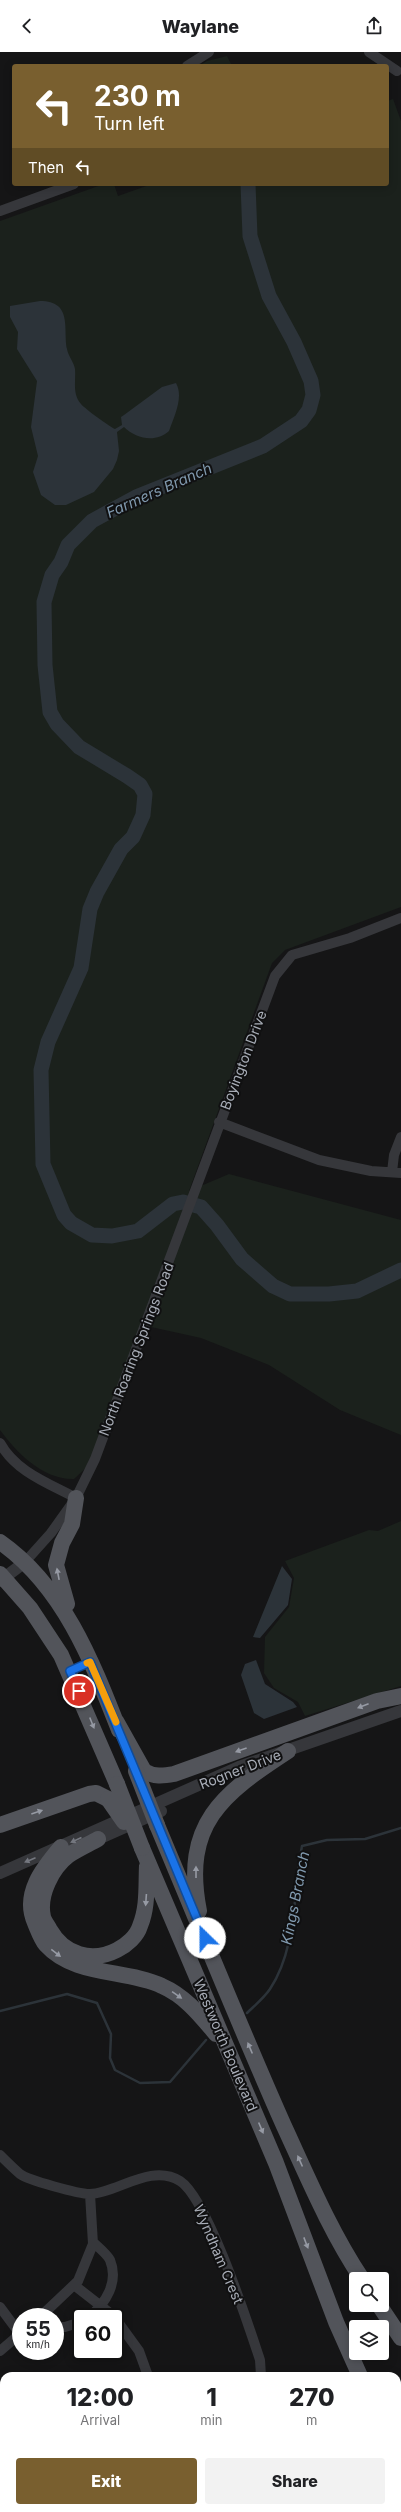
<!DOCTYPE html>
<style>
body{margin:0;font-family:Inter,sans-serif;background:#f2f2f2;color:#202124;height:100vh;display:flex;flex-direction:column;font-size:15px;white-space:nowrap}
*{box-sizing:border-box;margin:0}
p{font-size:13px;color:#757577}
.icon{flex:none;width:22px;height:22px;fill:none;stroke:currentColor;stroke-width:2;stroke-linecap:round;stroke-linejoin:round}
.map{position:relative;flex:1;overflow:hidden}
.side{position:absolute;left:0px;top:2320px;width:401px;height:140px;display:flex;flex-direction:column;background:#fff;border-radius:12px 12px 0 0;box-shadow:0 2px 10px #0003}
.side>*{flex:none}
.guide{position:absolute;left:12px;top:12px;width:377px;height:122px;border-radius:4px;box-shadow:0 2px 10px #0003;background:#795f2f;color:#fff;overflow:hidden}
.fabs{position:absolute;left:349px;top:2220px;display:grid;gap:8px}
.fabs a{display:grid;place-items:center;width:40px;height:40px;border-radius:4px;background:#fff;box-shadow:0 2px 10px #0003;font-size:20px}
.speed{position:absolute;left:12px;top:2256px;display:flex;gap:8px;font-size:20px;font-weight:700;text-align:center}
.speed>*{display:grid;place-content:center;width:52px;height:52px;border-radius:50%;background:#fff;box-shadow:0 2px 10px #0003;line-height:1}
.speed small{font-size:10px;font-weight:400}
.speed .limit{border:2px solid #111;border-radius:6px;background:#fff;color:#111}
.pin{position:absolute;display:grid;place-items:center;width:34px;height:34px;color:#fff;margin:-17px;border:2px solid #fff;border-radius:50%;box-shadow:0 1px 4px #0007}
.me{position:absolute;width:44px;margin:-22px;rotate:337deg;stroke-linejoin:round;filter:drop-shadow(0 0 3px #0008)}
.turn{display:flex;align-items:center;gap:14px;height:84px;padding:0 16px;font-size:18px}
.turn .icon{width:52px;height:52px;stroke-width:2.5}
.turn b{display:block;font-size:28px;line-height:34px}
.then{display:flex;align-items:center;height:38px;padding:0 16px;background:#0003;gap:8px;font-size:15px}
.eta{display:flex;justify-content:space-evenly;align-items:center;height:68px;text-align:center}
.eta b{font-size:24px;font-weight:800;line-height:28px}
.action{display:flex;gap:8px;margin-top:auto;padding:8px 16px}
.action a{flex:1;height:46px;border-radius:4px;background:#795f2f;color:#fff;font-size:16px;font-weight:800;line-height:46px;text-align:center}
.action a+a{background:#f2f2f2;color:#202124}
header{display:flex;justify-content:space-between;align-items:center;height:52px;padding:0 16px;background:#fff;font-size:18px;font-weight:800}
.map>svg:first-child{display:block}
</style>
<header><svg class="icon" aria-label="back" viewBox="0 0 24 24"><path d="M15 5l-7 7 7 7"/></svg>Waylane<svg class="icon" aria-label="share" viewBox="0 0 24 24"><path d="M12 15V3M7 8l5-5 5 5M5 13v7h14v-7"/></svg></header>
<div class="map">
<svg width="401" height="2460" viewBox="0 0 401 2460">
<rect width="100%" height="100%" fill="#151516"/>
<!-- green -->
<path fill="#1b211c" d="M227 4 232 14H199L207 9Z
M393 47 401 69V855L285 898 272 911 189 1139 229 1122 401 1168V1383L340 1358 269 1313 201 1286 142 1273 88 1414 74 1427C43 1428 16 1400 0 1378V169L104 132H114L118 144 152 132H387V49Z
M401 1469V1634L305 1664 298 1650 274 1636 264 1621 265 1585 289 1555 294 1526 285 1509 369 1478 378 1479Z"/>
<!-- water -->
<path fill="#2c3339" d="M40 249C73 249 63 277 67 297 68 304 74 310 75 317 76 329 72 342 81 352 84 356 110 375 115 377L122 373 121 365 124 363 162 335 176 331C184 345 174 365 169 379 156 391 136 387 124 375L117 380 119 399 117 408 113 417 94 440 66 453H55L41 443 33 420 38 404 31 375 37 329 17 297 18 280 10 265V254Z
M282 1514 292 1527 288 1553 260 1586 253 1585Z
M256 1608 265 1632 293 1650 297 1655 264 1667 254 1661 241 1623 245 1612Z"/>
<g fill="none" stroke-linecap="round" stroke-linejoin="round">
<!-- stream -->
<path stroke="#2c3339" stroke-width="2.5" d="M0 1959 67 1942 97 1951 111 1982 110 2006 115 2018 140 2031 170 2030 206 1988
M247 1961C254 1954 264 1946 270 1937 297 1896 293 1841 302 1794L327 1788 365 1787 401 1776"/>
<!-- river -->
<path stroke="#2c3339" stroke-width="15" d="M248 132 250 184 269 244 294 290 311 329 313 343 309 358 301 369 263 394 136 445 92 469 68 493 61 510 52 523 44 550 45 613 50 660 57 672 79 695 127 724 140 733 145 742 143 763 133 785 121 797 97 840 90 857 81 916 48 990 41 1018 43 1112 64 1163 71 1171 92 1183 112 1184 138 1179 173 1152 183 1150 201 1155 217 1173 242 1207 273 1234 290 1242H329L357 1239 401 1218"/>
<!-- minor -->
<path stroke="#36373b" stroke-width="10" d="M369 0 397 19
M187 14 209 0
M0 159 74 132
M219 1070 319 1108 371 1119 401 1121
M392 1120 394 1103 401 1085
M0 1391C16 1420 48 1431 76 1446
M25 1510 51 1481 76 1446 95 1407 275 924 292 903 350 886 401 866
M0 2103C6 2109 13 2116 20 2122 28 2128 78 2142 90 2142 117 2141 151 2111 180 2129 208 2147 248 2272 260 2308L261 2324
M74 2233 115 2265
M0 2255 20 2282
M40 2265 78 2229 93 2192 90 2142
M89 2265C106 2251 119 2230 110 2208 107 2202 98 2195 93 2190
M115 2266 139 2299 148 2324
M55 2275H65L81 2270
M0 2299 21 2281
M197 2460 211 2456"/>
<!-- tertiary -->
<path stroke="#36373b" stroke-width="12" d="M0 1529 25 1510
M98 1787 161 1759
M0 1821 239 1715 401 1659"/>
<!-- secondary -->
<path stroke="#44464b" stroke-width="14" d="M397 2446 401 2456"/>
<!-- primary -->
<path stroke="#52545a" stroke-width="16" d="M0 1490C63 1534 92 1609 119 1678
M0 1522 30 1556 61 1603 117 1732
M67 1552 56 1513 62 1491 72 1472 76 1446
M116 1669 144 1719C154 1725 163 1724 174 1722L377 1649 401 1644
M0 1773 89 1742 96 1741 108 1747
M157 1773C199 1873 240 1975 284 2074 308 2126 330 2179 362 2227
M98 1787C89 1792 78 1797 69 1803 52 1816 38 1843 43 1865 44 1869 48 1874 50 1878 64 1903 92 1911 117 1898 127 1893 137 1884 140 1874 148 1855 146 1834 147 1814
M61 1795C43 1816 22 1842 35 1871 38 1878 41 1887 46 1893 75 1925 126 1917 162 1934 185 1944 200 1963 216 1982
M142 1796 276 2111 336 2270 360 2324
M199 1859C182 1772 222 1742 288 1699
M379 2253 401 2286
M397 2387 401 2392"/>
<!-- primary-bridge -->
<path stroke="#52545a" stroke-width="16" d="M136 1719 157 1773
M117 1732 142 1796
M108 1747 124 1770"/>
</g>
<!-- one-way arrows -->
<defs><path id="oneway-solid" d="M-6-.8H1V-3.2L6.5 0L1 3.2V.8H-6Z"/></defs>
<g fill="#969aa4">
<use href="#oneway-solid" transform="translate(58 1522) rotate(-101)"/>
<use href="#oneway-solid" transform="translate(363 1654) rotate(159)"/>
<use href="#oneway-solid" transform="translate(92 1671) rotate(68)"/>
<use href="#oneway-solid" transform="translate(241 1698) rotate(160)"/>
<use href="#oneway-solid" transform="translate(37 1760) rotate(-19)"/>
<use href="#oneway-solid" transform="translate(196 1820) rotate(-90)"/>
<use href="#oneway-solid" transform="translate(146 1848) rotate(94)"/>
<use href="#oneway-solid" transform="translate(56 1901) rotate(38)"/>
<use href="#oneway-solid" transform="translate(177 1943) rotate(35)"/>
<use href="#oneway-solid" transform="translate(250 1996) rotate(-113)"/>
<use href="#oneway-solid" transform="translate(261 2076) rotate(67)"/>
<use href="#oneway-solid" transform="translate(300 2109) rotate(-114)"/>
<use href="#oneway-solid" transform="translate(306 2191) rotate(69)"/>
</g>
<g fill="#74777f">
<use href="#oneway-solid" transform="translate(76 1788) rotate(156)"/>
<use href="#oneway-solid" transform="translate(30 1808) rotate(157)"/>
</g>
<g fill="none" stroke-linecap="round" stroke-linejoin="round">
<defs>
<path id="route" d="M79 1639 70 1619 90 1610 205 1886"/>
</defs>
<!-- route casing -->
<use href="#route" stroke="#114b97" stroke-width="10"/>
<!-- route -->
<use href="#route" stroke="#1a73e8" stroke-width="7"/>
<!-- slow -->
<path stroke="#f59e0b" stroke-width="7" d="M87 1611 90 1610 116 1670"/>
</g>
<g text-anchor="middle" dominant-baseline="central" stroke-width="4" stroke-linejoin="round" paint-order="stroke">
<!-- street labels -->
<g font-size="14" fill="#a7acb6" stroke="#101011">
<text transform="translate(243 1008) rotate(-69)">Boyington Drive</text>
<text transform="translate(136 1297) rotate(-69)">North Roaring Springs Road</text>
<text transform="translate(240 1717) rotate(-21)">Rogner Drive</text>
<text transform="translate(226 1993) rotate(67)">Westworth Boulevard</text>
<text transform="translate(219 2202) rotate(67)">Wyndham Crest</text>
</g>
<!-- water labels -->
<g font-size="15" font-style="italic" fill="#8099ae" stroke="#101011">
<text transform="translate(159 438) rotate(-24)">Farmers Branch</text>
<text transform="translate(295 1846) rotate(-79)">Kings Branch</text>
</g>
</g>
</svg>
<div class="fabs">
<a><svg class="icon" aria-label="search" viewBox="0 0 24 24"><circle cx="10" cy="10" r="6"/><path d="M15 15l6 6"/></svg></a>
<a><svg class="icon" aria-label="layers" viewBox="0 0 24 24"><path d="M12 4l9 5-9 5-9-5zM3 14l9 5 9-5"/></svg></a>
</div>
<div class="speed"><div>55<small>km/h</small></div><div class="limit">60</div></div>
<div class="pin" style="left:79px;top:1639px;background:#d93025"><svg class="icon" aria-label="arrive" viewBox="0 0 24 24"><path d="M6 21V4h12l-3 4 3 4H6"/></svg></div>
<svg class="me" style="left:205px;top:1886px" viewBox="-20 -20 40 40"><circle r="19" fill="#fff"/><path d="M0-13L10 11 0 6-10 11z" fill="#1a73e8"/></svg>
<div class="guide">
<div class="turn"><svg class="icon" aria-label="left" viewBox="0 0 24 24"><path d="M17 20v-9H6M10 6l-5 5 5 5"/></svg><div><b>230 m</b>Turn left</div></div>
<div class="then">Then<svg class="icon" aria-label="left" viewBox="0 0 24 24"><path d="M17 20v-9H6M10 6l-5 5 5 5"/></svg></div>
</div>
<section class="side">
<div class="eta">
<div><b>12:00</b><p>Arrival</p></div>
<div><b>1</b><p>min</p></div>
<div><b>270</b><p>m</p></div>
</div>
<div class="action"><a>Exit</a><a>Share</a></div>
</section>
</div>
